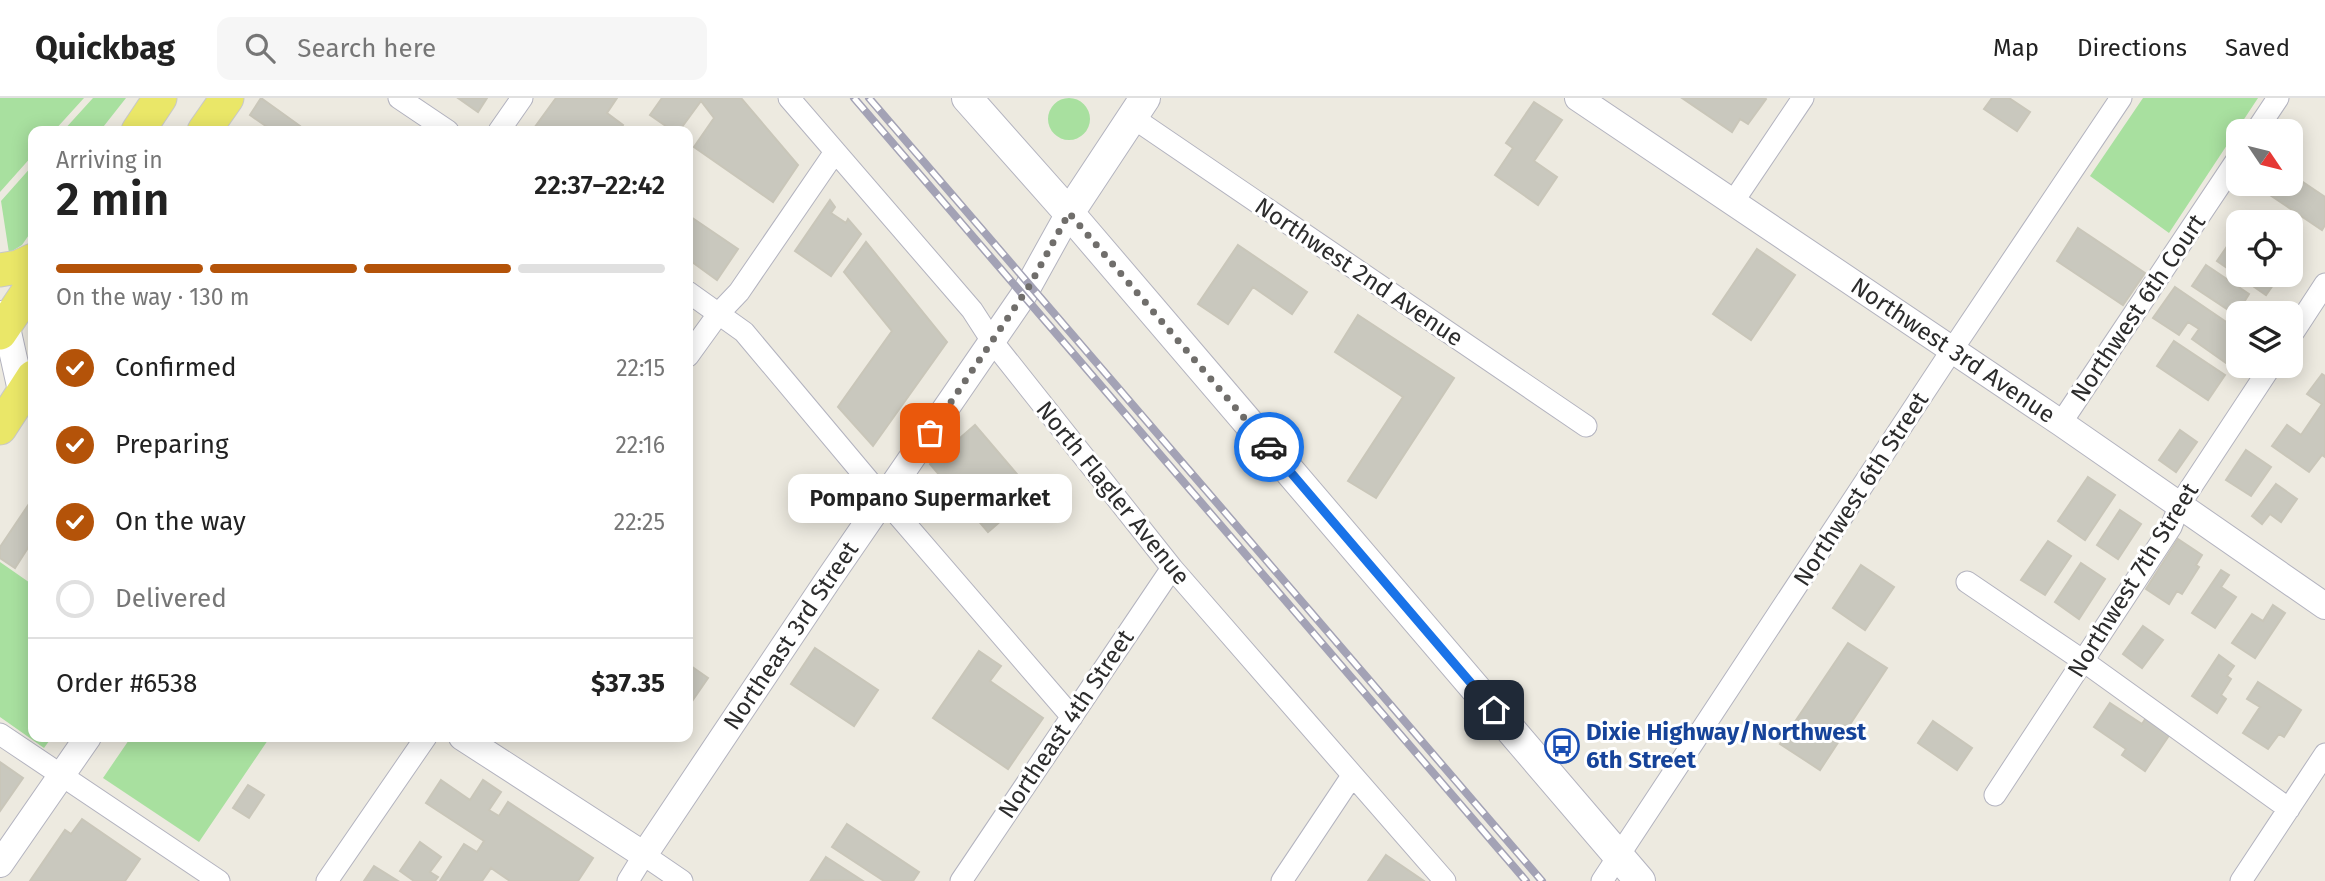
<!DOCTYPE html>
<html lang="en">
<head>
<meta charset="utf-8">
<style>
  :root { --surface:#fff; --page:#f6f6f6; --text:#222; --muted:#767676; --line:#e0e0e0; --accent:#b45309 }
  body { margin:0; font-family:"Fira Sans",sans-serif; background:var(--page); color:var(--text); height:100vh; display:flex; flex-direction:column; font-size:26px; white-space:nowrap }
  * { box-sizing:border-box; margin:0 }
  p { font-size:23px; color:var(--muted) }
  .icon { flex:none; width:38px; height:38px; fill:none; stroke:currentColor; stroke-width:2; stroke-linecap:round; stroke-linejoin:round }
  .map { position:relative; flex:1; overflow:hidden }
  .side { position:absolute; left:28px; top:28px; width:665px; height:616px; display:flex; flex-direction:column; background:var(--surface); border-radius:14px; box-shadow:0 4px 18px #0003 }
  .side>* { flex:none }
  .needle { width:46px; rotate:125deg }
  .buttons { position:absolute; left:2226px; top:21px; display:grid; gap:14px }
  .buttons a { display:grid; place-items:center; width:77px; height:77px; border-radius:14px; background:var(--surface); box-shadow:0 4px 18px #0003; font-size:35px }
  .pin { position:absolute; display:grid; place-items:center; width:60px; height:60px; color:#fff; margin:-30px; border-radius:14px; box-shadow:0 4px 10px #0006 }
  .courier { position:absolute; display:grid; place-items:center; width:70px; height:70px; margin:-35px; border:5px solid #1a73e8; border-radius:50%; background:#fff; color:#222; box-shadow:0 2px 9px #0007 }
  .bubble { position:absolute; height:49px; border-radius:14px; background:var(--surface); box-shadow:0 4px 18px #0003; font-size:23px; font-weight:600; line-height:49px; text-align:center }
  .summary em { font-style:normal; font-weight:600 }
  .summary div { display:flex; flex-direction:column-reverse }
  .summary { display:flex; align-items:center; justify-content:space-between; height:119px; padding:0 28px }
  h1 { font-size:46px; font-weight:600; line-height:52px }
  .bar { display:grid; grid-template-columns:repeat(4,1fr); gap:10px 7px; align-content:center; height:84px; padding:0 28px }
  .bar i { height:9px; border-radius:5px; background:var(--line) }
  .bar .on { background:var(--accent) }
  .bar p { grid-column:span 4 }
  .line { display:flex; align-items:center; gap:18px; padding:0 28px; border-top:2px solid var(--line) }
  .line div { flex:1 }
  ol { padding:0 28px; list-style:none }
  li { display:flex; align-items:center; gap:21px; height:77px }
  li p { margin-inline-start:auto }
  li .icon { padding:7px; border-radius:50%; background:var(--accent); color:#fff; stroke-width:4 }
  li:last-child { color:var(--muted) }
  li i { width:38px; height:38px; border:4px solid var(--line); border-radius:50% }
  header { display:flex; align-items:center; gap:42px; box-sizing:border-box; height:98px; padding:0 35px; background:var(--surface); border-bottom:2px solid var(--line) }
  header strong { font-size:33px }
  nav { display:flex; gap:38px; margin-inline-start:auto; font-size:24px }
  .search { width:490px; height:63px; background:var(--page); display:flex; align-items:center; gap:18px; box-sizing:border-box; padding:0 24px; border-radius:14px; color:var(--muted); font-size:26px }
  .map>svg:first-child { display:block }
  .green { fill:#a8e09f }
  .building { fill:#c9c8be; stroke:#c9c6b9; stroke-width:2 }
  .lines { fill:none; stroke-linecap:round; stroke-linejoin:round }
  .minor-casing { stroke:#b3b3bf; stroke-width:23 }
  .tertiary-casing { stroke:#b3b3bf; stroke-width:28 }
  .secondary-casing { stroke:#b3b3bf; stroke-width:32 }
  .primary-casing { stroke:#c8c8c8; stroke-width:35 }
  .minor { stroke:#fff; stroke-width:21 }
  .tertiary { stroke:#fff; stroke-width:26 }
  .secondary { stroke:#fff; stroke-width:30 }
  .primary { stroke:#eae768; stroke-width:33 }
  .rail-casing { stroke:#a3a2b5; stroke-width:8 }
  .rail { stroke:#fff; stroke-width:5; stroke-dasharray:16; stroke-linecap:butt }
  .done { stroke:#706e6b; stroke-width:7; stroke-dasharray:0 12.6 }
  .route { stroke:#1a73e8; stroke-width:9 }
  .labels { text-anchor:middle; stroke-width:6; stroke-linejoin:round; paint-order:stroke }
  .street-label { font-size:24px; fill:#2c2c2c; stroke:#fff }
  .transit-label { font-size:24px; font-weight:bold; fill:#164399; stroke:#fff; text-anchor:start }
</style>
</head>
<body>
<header>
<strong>Quickbag</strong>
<div class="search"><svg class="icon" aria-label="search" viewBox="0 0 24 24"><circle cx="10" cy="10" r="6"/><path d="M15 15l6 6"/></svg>Search here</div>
<nav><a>Map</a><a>Directions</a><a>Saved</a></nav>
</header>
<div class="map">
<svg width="2325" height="783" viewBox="0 0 2325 783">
  <rect width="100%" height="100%" fill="#edeae0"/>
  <path class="green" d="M0,0H84L54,33H33V57L0,94Z
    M93,0H126L100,33H63Z
    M2143,0H2258L2169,135L2090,78Z
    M1048 21a21 21 0 1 1 42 0a21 21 0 1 1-42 0Z
    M33,67V131L22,147L9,155L1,103Z
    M0,464L33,487V531L31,535L33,537V639H52L44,650L0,619Z
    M131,639H270L199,744L103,680Z"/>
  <path class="building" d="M261,0L300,28L297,33H273L250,17Z
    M458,0H487L478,14Z
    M556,0H617L607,15L623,27L619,33H532Z
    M662,0H741L798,67L773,104L694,49L714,20L701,3L679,33H673L650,17Z
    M1682,0H1765L1766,1L1748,26L1740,21L1732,34Z
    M1992,0H2009L2030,14L2017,33L1984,11Z
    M1534,4L1562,22L1534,63L1557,79L1538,107L1495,77L1513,50L1506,45Z
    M2291,76L2325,99V127L2322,132L2258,89L2260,86H2291Z
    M830,102L835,109L831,115L846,125L848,121L861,136L831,178L795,153Z
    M688,117L738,151L717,182L688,161Z
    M2078,130L2145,175L2123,207L2057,163Z
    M2235,137L2238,139V177H2280L2266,197L2217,163Z
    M866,144L947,244L873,348L838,309L892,233L844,174Z
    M1238,147L1307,194L1292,216L1253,189L1228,226L1198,206Z
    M1757,151L1795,177L1751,242L1713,216Z
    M2206,167L2249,196L2236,217L2192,188Z
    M2175,189L2238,232V253L2229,267L2192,241L2199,231L2188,224L2179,237L2153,220Z
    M1358,217L1454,280L1376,400L1348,383L1403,299L1335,254Z
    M2174,243L2225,277L2208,302L2157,268Z
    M2322,276L2325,278V359L2322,357L2309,374L2272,348L2287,327L2301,337L2322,306L2307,296Z
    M975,327L1033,395L988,434L930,366Z
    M2180,332L2197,344L2176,374L2159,362Z
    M2246,352L2271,369L2251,398L2226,382Z
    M2088,379L2115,397L2085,442L2058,423Z
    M2276,386L2297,401L2281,424L2270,416L2262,426L2252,418Z
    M33,400V442L15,470L0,460V449Z
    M2120,412L2141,426L2118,461L2097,447Z
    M2178,441L2202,457L2196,467L2199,469L2182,496L2177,493L2169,506L2146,491Z
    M2048,443L2071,458L2045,497L2021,482Z
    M2081,465L2105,481L2079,521L2055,504Z
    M1861,467L1894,489L1865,532L1833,510Z
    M2221,472L2229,477L2221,489L2236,499L2215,530L2192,515Z
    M2273,507L2285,515L2255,560L2232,545L2252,516L2263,523Z
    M2143,528L2163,542L2142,570L2123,556Z
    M1848,545L1887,570L1820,672L1780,646Z
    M815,550L878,592L854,628L791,586Z
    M979,553L1001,568L990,583L1043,620L1008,671L933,620Z
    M2219,557L2234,568L2227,578L2231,581L2221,597L2226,601L2217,615L2192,598Z
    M688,566L708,580L688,609Z
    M2258,584L2301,612L2284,639L2279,636L2268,651L2243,635L2260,609L2247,601Z
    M2110,605L2142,626L2146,620L2170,636L2145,673L2122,657L2126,651L2094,629Z
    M1933,623L1972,650L1957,672L1918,645Z
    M0,664L23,680L0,713Z
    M441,682L470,702L483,682L501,694L489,712L499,718L508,704L593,760L578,783H510L491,770L482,783H440L464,746L477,754L484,743L426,705Z
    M248,687L264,697L249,720L233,710Z
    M82,721L140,761L125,783H30L65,732L71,736Z
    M847,726L919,774L913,783H884L832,749Z
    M420,744L441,759L430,774L438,779L435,783H414L400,773Z
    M1386,757L1424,783H1368Z
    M826,759L863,783L811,782Z
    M374,768L398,783H364Z"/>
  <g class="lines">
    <g class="minor-casing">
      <path id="minor" d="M399,0L448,33
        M789,0L972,212L992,243L1172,470L1445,783
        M1132,19L1586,328
        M499,33L522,0
        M2256,33L2278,0
        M1733,104L1803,0
        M688,194L744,234L884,401L1072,619
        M2291,238L2325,186
        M688,258L719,215L739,194L835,54
        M2061,325L2238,60
        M1967,484L2082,562L2289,711
        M0,636L219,783
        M1995,697L2171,429L2180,406L2271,268
        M327,783L426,639
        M628,783L644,757L682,783
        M961,783L1172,470
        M1282,783L1352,678
        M1602,783L1952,252L2121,0
        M2241,783L2325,656"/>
    </g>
    <g class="tertiary-casing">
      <g id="tertiary">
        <path id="s1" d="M1578,0L2061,325L2325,508"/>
        <path d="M0,216L6,225L22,297"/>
        <path id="s2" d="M462,639L644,757L828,482L1023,198L1069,115"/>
        <path d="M0,766L88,639"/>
      </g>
    </g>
    <g class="secondary-casing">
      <path id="secondary" d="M967,0L1069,115L1640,783
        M1069,115L1145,0"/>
    </g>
    <g class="primary-casing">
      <path id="primary" d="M138,33L160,0
        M204,33L227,0
        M0,172L18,169L33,162
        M0,235L33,186
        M0,330L33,279"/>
    </g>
    <use href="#minor" class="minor"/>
    <use href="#tertiary" class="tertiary"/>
    <use href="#secondary" class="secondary"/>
    <use href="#primary" class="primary"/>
    <g class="rail-casing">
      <path id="rail" d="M854,0L1526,783
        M869,0L1542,783"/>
    </g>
    <use href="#rail" class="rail"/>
  </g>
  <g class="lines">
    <path class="done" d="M930,335L1030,187L1069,115L1269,349"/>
    <path class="route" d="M1269,349L1494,612"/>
  </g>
  <defs>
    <g id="bus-ring" transform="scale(1.75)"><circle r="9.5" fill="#fff" stroke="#1a4fb4" stroke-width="1.5"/><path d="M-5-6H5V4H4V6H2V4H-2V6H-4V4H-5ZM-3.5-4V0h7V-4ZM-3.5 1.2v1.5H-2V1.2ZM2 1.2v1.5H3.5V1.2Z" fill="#1a4fb4"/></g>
  </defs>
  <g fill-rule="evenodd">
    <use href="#bus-ring" x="1562" y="648"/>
  </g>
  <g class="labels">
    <g class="street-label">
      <text transform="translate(1359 174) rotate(34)" y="8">Northwest 2nd Avenue</text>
      <text transform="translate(2138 210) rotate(-56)" y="8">Northwest 6th Court</text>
      <text dy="8" stroke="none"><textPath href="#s1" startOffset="452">Northwest 3rd Avenue</textPath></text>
      <text transform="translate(1861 391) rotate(-57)" y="8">Northwest 6th Street</text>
      <text transform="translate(1113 395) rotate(51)" y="8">North Flagler Avenue</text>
      <text transform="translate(2133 482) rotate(-58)" y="8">Northwest 7th Street</text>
      <text dy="8" stroke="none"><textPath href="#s2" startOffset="481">Northeast 3rd Street</textPath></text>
      <text transform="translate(1066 626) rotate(-56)" y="8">Northeast 4th Street</text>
    </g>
    <g class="transit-label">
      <text x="1586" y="642">Dixie Highway/Northwest<tspan x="1586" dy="28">6th Street</tspan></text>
    </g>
  </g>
</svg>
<div class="buttons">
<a><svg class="needle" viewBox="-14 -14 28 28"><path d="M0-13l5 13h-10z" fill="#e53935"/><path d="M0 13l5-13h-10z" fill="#767676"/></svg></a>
<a><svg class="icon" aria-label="locate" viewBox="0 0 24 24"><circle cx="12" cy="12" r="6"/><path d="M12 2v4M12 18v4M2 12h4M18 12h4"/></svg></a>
<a><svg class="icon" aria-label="layers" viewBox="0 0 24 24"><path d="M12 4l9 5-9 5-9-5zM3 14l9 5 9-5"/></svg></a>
</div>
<div class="pin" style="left:930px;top:335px;background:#ea580c"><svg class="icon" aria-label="bag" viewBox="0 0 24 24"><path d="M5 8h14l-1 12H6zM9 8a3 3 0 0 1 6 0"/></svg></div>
<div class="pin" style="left:1494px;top:612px;background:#1f2937"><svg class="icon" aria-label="home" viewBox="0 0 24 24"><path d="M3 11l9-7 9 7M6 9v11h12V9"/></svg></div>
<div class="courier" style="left:1269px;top:349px"><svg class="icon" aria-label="car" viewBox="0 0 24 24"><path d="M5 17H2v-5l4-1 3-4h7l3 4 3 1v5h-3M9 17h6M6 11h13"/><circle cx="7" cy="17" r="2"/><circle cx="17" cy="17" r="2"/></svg></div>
<div class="bubble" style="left:788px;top:376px;width:284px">Pompano Supermarket</div>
<section class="side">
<div class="summary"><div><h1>2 min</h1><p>Arriving in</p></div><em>22:37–22:42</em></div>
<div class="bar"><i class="on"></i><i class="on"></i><i class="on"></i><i></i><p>On the way · 130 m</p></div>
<ol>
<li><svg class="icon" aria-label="check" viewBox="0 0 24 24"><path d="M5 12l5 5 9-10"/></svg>Confirmed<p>22:15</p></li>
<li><svg class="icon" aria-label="check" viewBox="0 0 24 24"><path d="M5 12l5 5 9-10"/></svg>Preparing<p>22:16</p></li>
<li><svg class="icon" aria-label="check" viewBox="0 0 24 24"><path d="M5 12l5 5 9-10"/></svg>On the way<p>22:25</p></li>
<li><i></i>Delivered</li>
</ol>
<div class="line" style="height:91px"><div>Order #6538</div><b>$37.35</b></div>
</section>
</div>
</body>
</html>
